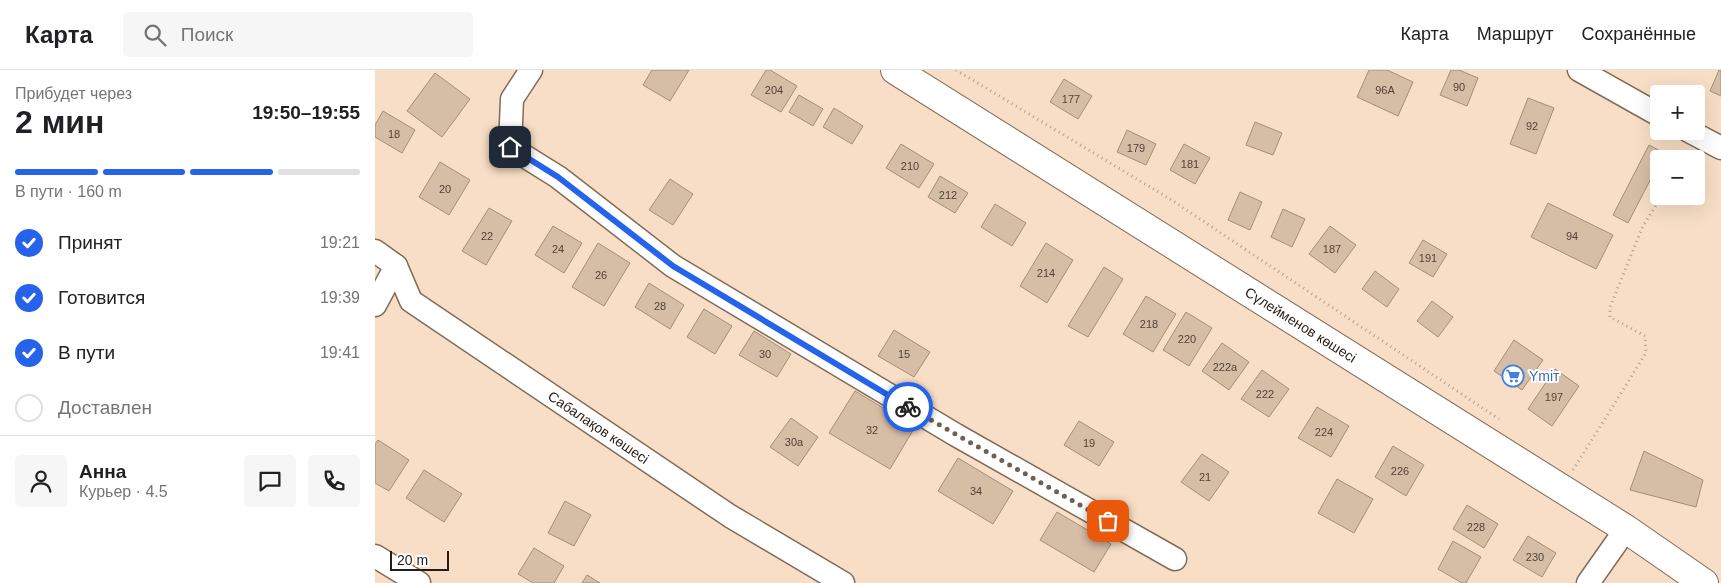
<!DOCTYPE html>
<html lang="ru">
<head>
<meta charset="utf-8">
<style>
  :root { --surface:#fff; --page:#f6f6f6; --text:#202124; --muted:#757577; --line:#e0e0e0; --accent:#2563eb }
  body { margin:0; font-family:Arial,sans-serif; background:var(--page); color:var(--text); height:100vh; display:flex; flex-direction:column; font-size:19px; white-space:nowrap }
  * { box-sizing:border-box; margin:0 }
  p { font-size:16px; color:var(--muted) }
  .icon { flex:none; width:28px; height:28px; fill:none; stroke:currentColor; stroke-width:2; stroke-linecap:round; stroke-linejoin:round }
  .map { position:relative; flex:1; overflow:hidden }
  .panel { display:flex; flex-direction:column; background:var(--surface); width:375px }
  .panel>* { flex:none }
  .tools { position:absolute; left:1275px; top:15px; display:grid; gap:10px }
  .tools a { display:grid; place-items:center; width:55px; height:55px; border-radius:5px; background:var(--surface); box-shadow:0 5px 20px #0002; font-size:25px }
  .scale { position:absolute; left:15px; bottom:12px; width:59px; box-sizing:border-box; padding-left:5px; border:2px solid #261c13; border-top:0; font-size:14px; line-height:18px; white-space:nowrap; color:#261c13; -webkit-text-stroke:4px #fff; paint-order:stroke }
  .pin { position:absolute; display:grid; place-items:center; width:42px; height:42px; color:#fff; margin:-21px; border-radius:10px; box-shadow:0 2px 8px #0006 }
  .courier { position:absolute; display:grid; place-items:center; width:50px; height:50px; margin:-25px; border:4px solid #2563eb; border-radius:50%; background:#fff; color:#222; box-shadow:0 1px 6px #0007 }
  .headline em { font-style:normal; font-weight:800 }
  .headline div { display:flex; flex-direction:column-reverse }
  .headline { display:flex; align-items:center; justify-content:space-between; height:85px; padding:0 15px }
  h1 { font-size:32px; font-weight:800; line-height:38px }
  .bar { display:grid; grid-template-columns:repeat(4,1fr); gap:8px 5px; align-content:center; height:60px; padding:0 15px }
  .bar i { height:6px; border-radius:4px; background:var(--line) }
  .bar .on { background:var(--accent) }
  .bar p { grid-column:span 4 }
  .line { display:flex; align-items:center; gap:12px; padding:0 15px; border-top:1px solid var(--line) }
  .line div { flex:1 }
  .round { display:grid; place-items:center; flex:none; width:52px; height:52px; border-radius:5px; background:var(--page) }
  ol { padding:0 15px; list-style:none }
  li { display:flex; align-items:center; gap:15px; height:55px }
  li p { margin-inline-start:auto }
  li .icon { padding:5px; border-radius:50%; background:var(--accent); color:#fff; stroke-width:4 }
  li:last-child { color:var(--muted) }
  li i { width:28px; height:28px; border:2px solid var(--line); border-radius:50% }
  header { display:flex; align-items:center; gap:30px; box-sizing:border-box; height:70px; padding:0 25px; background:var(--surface); border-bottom:1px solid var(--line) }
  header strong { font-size:24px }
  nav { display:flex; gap:28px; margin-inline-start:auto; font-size:18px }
  .search { width:350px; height:45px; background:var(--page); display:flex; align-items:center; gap:12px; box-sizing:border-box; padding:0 18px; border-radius:5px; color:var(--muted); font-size:19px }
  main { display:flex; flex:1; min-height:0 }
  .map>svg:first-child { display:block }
  .building { fill:#d6bda6; stroke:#a58e77 }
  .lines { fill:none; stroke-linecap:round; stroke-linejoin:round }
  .minor-casing { stroke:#836c57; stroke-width:25 }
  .major-casing { stroke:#836c57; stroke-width:30 }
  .path { stroke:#b49f8c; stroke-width:3; stroke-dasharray:1 4; stroke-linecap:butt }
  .minor { stroke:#fff; stroke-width:22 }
  .major { stroke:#fff; stroke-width:28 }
  .done { stroke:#706052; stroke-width:5; stroke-dasharray:0 9 }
  .route { stroke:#2563eb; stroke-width:6 }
  .labels { text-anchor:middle; stroke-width:4; stroke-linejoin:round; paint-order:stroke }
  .number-label { font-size:11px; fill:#524438 }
  .street-label { font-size:14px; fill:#261c13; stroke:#fff }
  .shop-label { font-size:14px; fill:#366cbe; stroke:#fff; text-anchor:start }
</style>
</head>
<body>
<header>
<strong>Карта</strong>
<div class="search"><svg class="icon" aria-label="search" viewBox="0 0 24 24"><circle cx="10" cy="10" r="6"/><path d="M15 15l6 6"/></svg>Поиск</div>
<nav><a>Карта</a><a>Маршрут</a><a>Сохранённые</a></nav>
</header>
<main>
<section class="panel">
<div class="headline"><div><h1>2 мин</h1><p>Прибудет через</p></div><em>19:50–19:55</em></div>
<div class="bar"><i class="on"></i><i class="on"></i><i class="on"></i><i></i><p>В пути · 160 m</p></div>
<ol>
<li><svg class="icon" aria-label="check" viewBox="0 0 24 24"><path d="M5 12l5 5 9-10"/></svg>Принят<p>19:21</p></li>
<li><svg class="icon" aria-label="check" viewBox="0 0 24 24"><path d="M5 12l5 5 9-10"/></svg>Готовится<p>19:39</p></li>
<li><svg class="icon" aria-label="check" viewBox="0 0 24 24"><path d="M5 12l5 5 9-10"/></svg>В пути<p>19:41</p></li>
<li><i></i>Доставлен</li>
</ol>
<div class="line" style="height:90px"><a class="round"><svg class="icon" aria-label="person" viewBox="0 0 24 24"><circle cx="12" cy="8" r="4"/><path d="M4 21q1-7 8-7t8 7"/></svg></a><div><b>Анна</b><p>Курьер · 4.5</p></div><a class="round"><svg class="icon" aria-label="chat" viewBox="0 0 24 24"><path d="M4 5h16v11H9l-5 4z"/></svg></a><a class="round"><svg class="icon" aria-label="phone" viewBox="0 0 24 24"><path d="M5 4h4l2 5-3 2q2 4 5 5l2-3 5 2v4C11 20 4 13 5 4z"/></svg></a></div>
</section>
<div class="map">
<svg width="1346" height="513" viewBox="0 0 1346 513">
  <rect width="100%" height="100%" fill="#f8dec6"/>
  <path class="building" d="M277,0H314L295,31L268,15Z
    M391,0H395L422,16L406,42L376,25Z
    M994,0H1012L1038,12L1023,46L982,27Z
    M1076,0H1084L1103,8L1092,36L1065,25Z
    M1344,0L1346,1V26L1335,21Z
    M60,3L95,29L67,67L32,41Z
    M689,9L717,26L703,49L675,32Z
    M424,25L448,39L438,56L414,42Z
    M1153,28L1179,38L1161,84L1135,74Z
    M459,38L488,56L477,74L448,57Z
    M8,41L40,60L27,83L0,67V55Z
    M880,52L907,63L898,85L871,75Z
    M752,60L781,74L771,95L742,82Z
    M526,74L559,94L544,118L511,98Z
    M809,74L835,88L820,114L795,100Z
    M1274,75L1289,83L1286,89H1284V93L1253,153L1238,145Z
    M65,92L95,110L74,145L44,127Z
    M565,106L593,123L580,143L553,127Z
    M295,109L318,124L298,155L274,140Z
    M865,122L887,132L875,160L853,150Z
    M1173,133L1238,165L1221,199L1156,167Z
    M620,134L651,153L637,176L606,157Z
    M114,138L137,151L111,195L87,181Z
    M908,139L930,149L917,177L896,167Z
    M178,156L207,173L189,203L160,185Z
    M955,156L981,175L960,203L934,184Z
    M1048,170L1072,184L1058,207L1034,193Z
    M223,173L255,193L229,236L197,217Z
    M671,173L698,190L672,233L645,216Z
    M729,197L748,209L713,267L693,256Z
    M1000,201L1024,219L1012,237L987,219Z
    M274,213L309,235L295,259L260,237Z
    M771,226L801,244L778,282L748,264Z
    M1057,231L1078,247L1063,267L1042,251Z
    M329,239L357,256L340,284L312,267Z
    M811,242L837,258L814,296L788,280Z
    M519,260L555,282L539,307L503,286Z
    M379,261L416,284L402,307L364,285Z
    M1139,270L1168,290L1147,320L1119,301Z
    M847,273L874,292L854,320L827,301Z
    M1180,299L1204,316L1177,356L1153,339Z
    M887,300L914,319L894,347L866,329Z
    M480,321L540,357L515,399L454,363Z
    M942,337L974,356L956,387L923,368Z
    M416,348L443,367L423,396L395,377Z
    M704,351L739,372L724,396L689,375Z
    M3,370L34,390L14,421L0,413V374Z
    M1018,376L1049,395L1031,426L1000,407Z
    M1269,381L1328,410L1321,437L1255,420Z
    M827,384L854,402L834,431L806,412Z
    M583,388L638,421L618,454L563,421Z
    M49,400L87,424L69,452L31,428Z
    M962,409L998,429L979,463L943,443Z
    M190,431L216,445L199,476L173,463Z
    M1092,435L1123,454L1109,478L1078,459Z
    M682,442L736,474L719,502L665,470Z
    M1153,466L1181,483L1167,507L1138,490Z
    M1078,471L1106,487L1091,513H1087L1063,499Z
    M159,478L189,496L179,513H158L143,504Z
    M212,505L225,513H207Z"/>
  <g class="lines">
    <g class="minor-casing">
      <g id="minor">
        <path d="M156,0L137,29L135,77L183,107L298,196L581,365L800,489"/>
        <path d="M1204,0L1284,45"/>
        <path d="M1314,61L1346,78"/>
        <path id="s1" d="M0,181L21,196L36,231L355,446L468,513"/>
        <path d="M0,235L21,196"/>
        <path d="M0,486L44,513"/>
        <path d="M1213,513L1251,459"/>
      </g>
    </g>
    <g class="major-casing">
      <g id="major">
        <path id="s2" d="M520,0L1251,459L1329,513"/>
      </g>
    </g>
    <path class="path" d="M581,0L795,129L1124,349
      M1198,400L1271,283L1270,266L1235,247V237L1268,156L1287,126"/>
    <use href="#minor" class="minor"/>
    <use href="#major" class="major"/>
  </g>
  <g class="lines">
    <path class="done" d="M533,337L733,451"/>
    <path class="route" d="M135,77L183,107L298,196L533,337"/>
  </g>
  <defs>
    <g id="supermarket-ring" transform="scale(1.125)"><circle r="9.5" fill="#fff" stroke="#3f7fe0" stroke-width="1.5"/><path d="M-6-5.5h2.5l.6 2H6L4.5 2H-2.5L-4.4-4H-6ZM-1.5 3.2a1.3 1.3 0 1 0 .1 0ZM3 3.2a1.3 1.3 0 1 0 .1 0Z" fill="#3f7fe0"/></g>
  </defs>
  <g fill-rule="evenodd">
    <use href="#supermarket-ring" x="1138" y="306"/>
  </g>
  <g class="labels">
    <g class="number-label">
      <text x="1084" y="21">90</text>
      <text x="399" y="24">204</text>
      <text x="1010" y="24">96А</text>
      <text x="696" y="33">177</text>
      <text x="1157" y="60">92</text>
      <text x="19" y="68">18</text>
      <text x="761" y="82">179</text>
      <text x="815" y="98">181</text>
      <text x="535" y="100">210</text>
      <text x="70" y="123">20</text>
      <text x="573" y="129">212</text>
      <text x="112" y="170">22</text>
      <text x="1197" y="170">94</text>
      <text x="183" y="183">24</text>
      <text x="957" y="183">187</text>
      <text x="1053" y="192">191</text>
      <text x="671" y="207">214</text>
      <text x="226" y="209">26</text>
      <text x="285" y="240">28</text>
      <text x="774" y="258">218</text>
      <text x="812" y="273">220</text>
      <text x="390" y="288">30</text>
      <text x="529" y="288">15</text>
      <text x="850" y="301">222а</text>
      <text x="890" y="328">222</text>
      <text x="1179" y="331">197</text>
      <text x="497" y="364">32</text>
      <text x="949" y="366">224</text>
      <text x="419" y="376">30а</text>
      <text x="714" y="377">19</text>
      <text x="1025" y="405">226</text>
      <text x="830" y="411">21</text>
      <text x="601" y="425">34</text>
      <text x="1101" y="461">228</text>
      <text x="1160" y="491">230</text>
    </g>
    <g class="street-label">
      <text dy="5" stroke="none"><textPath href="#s2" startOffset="479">Сүлейменов көшесі</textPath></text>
      <text dy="5" stroke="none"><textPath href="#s1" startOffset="290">Сабалақов көшесі</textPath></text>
    </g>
    <g class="shop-label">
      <text x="1154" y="311">Ymiт</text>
    </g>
  </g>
</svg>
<div class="tools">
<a>+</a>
<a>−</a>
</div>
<div class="scale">20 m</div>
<div class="pin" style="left:733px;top:451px;background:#ea580c"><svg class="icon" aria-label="bag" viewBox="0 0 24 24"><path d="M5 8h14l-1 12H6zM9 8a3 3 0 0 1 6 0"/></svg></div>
<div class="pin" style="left:135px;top:77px;background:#1f2937"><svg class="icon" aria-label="home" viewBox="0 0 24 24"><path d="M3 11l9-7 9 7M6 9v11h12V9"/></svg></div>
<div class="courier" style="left:533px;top:337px"><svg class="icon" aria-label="bike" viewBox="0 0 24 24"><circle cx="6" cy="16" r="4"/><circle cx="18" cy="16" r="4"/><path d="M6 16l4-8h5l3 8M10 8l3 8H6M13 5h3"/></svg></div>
</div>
</main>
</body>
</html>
